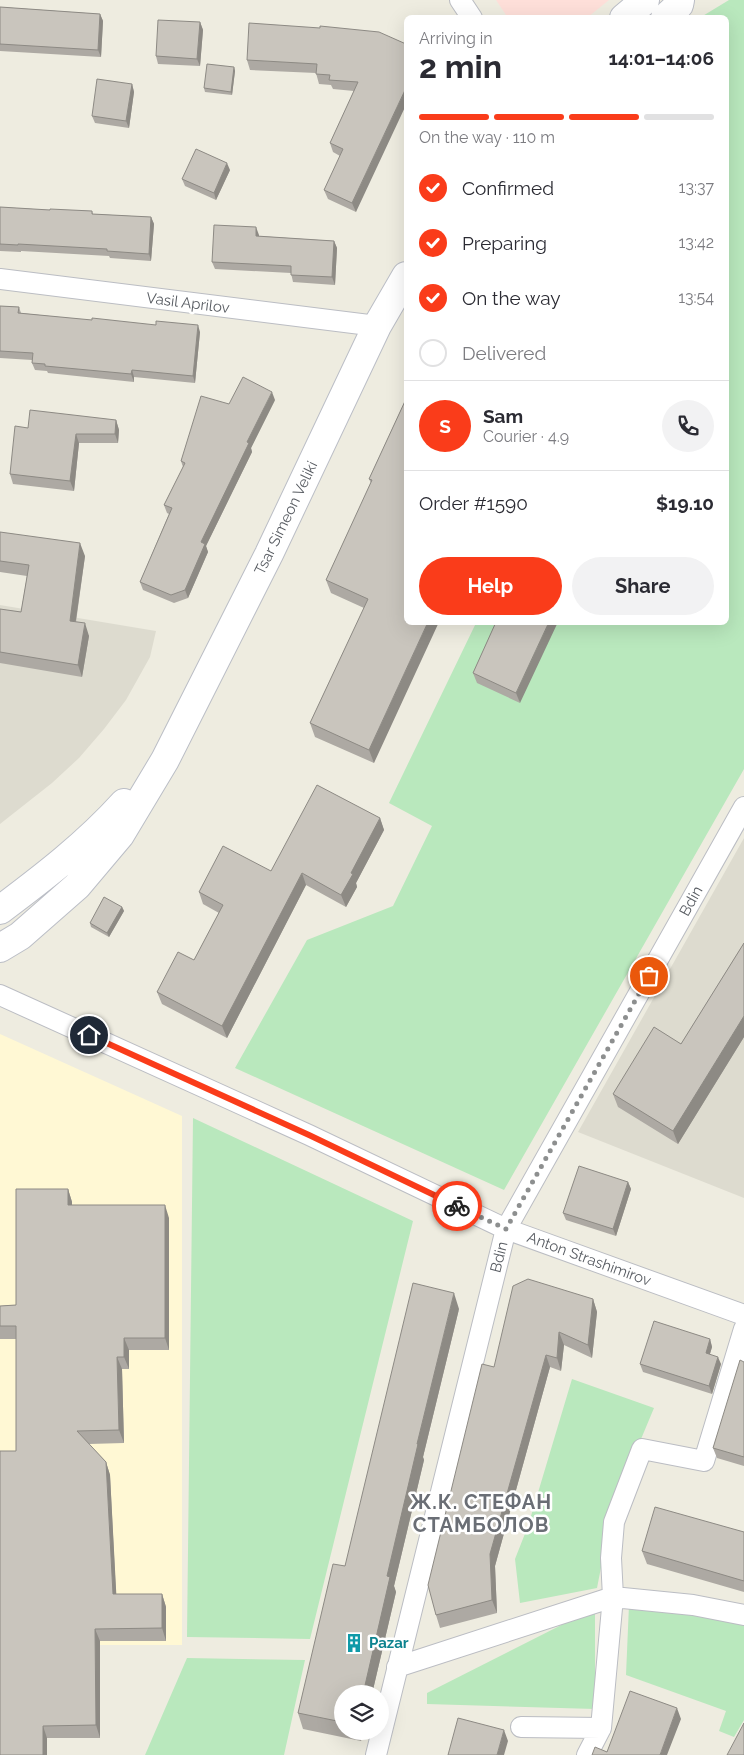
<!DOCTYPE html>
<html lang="en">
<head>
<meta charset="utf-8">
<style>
  :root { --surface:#fff; --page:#f2f2f3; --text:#2b2b33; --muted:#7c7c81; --line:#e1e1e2; --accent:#fa3c1a }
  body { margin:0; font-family:Raleway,sans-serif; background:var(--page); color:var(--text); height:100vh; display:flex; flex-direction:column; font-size:19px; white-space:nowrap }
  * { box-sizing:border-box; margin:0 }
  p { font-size:16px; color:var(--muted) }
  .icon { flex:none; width:28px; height:28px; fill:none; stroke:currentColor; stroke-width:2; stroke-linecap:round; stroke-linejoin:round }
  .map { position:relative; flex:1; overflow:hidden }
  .sheet { position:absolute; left:404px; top:15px; width:325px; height:610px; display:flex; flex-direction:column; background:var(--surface); border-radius:8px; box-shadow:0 5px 20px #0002 }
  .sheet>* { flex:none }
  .tools { position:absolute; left:334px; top:1685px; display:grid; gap:10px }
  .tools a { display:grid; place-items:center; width:55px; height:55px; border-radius:50%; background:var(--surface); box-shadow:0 5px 20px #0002; font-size:25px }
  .pin { position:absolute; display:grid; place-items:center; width:42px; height:42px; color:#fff; margin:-21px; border:2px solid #fff; border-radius:50%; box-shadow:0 1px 5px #0007 }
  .courier { position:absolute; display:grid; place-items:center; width:50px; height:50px; margin:-25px; border:4px solid #fa3c1a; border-radius:50%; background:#fff; color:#222; box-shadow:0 1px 6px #0007 }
  .summary em { font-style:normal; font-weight:700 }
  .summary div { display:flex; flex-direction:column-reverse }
  .summary { display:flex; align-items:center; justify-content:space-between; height:85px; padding:0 15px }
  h1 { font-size:32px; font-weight:700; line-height:38px }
  .bar { display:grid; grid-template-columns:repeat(4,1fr); gap:8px 5px; align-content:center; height:60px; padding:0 15px }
  .bar i { height:6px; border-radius:4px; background:var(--line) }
  .bar .on { background:var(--accent) }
  .bar p { grid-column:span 4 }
  .line { display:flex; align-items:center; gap:12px; padding:0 15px; border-top:1px solid var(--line) }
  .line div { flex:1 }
  .round { display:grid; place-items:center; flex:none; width:52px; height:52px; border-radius:26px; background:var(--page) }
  ol { padding:0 15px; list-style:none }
  li { display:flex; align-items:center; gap:15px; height:55px }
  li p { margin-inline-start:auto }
  li .icon { padding:5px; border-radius:50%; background:var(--accent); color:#fff; stroke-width:4 }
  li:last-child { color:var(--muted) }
  li i { width:28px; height:28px; border:2px solid var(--line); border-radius:50% }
  .button { display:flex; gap:10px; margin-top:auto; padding:10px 15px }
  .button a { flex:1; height:58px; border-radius:30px; background:var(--accent); color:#fff; font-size:20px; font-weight:700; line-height:58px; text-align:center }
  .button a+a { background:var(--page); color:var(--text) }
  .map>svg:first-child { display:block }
  .commercial { fill:#fff8d4 }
  .education { fill:#dddbcf }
  .medical { fill:#fedfd9 }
  .green { fill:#b9e8bd }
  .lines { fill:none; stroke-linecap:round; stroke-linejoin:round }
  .street-casing { stroke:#bbbdc3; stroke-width:22 }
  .secondary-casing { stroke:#bbbec6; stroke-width:30 }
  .street { stroke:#fff; stroke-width:20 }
  .secondary { stroke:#fff; stroke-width:28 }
  .wall { fill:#ada9a3 }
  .shaded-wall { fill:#8d8a84 }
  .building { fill:#c9c5bd; stroke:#8d8a84 }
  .done { stroke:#8d8f8f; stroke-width:5; stroke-dasharray:0 9 }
  .route { stroke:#fa3c1a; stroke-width:6 }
  .labels { text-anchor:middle; stroke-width:5; stroke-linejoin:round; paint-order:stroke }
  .street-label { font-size:15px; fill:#595d63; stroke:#fff }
  .culture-label { font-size:15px; font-weight:bold; fill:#0d838f; stroke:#fff; text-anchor:start }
  .district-label { font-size:20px; font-weight:bold; letter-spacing:1px; fill:#6a6e75; stroke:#fff }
</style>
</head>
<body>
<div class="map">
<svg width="744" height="1755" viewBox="0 0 744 1755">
  <rect width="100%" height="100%" fill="#eeece0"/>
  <path class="commercial" d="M0,1034L182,1116V1645H0Z"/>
  <path class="education" d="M0,605L156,631L150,657L126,700L104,729L79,758L52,783L0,824Z
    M744,838V1198L578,1132Z"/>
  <path class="medical" d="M496,0H609L588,17L508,18Z"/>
  <path class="green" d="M729,0H744V769L504,1190L235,1068L307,940L393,906L432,826L389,803L476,623L726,622V18L701,17Z
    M193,1118L413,1221L310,1639L187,1637Z
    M572,1379L654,1408L613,1506L597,1588L520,1603L515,1559L528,1526Z
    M629,1605L744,1622V1720L734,1737L719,1731L726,1711L626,1675Z
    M595,1608V1709L427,1704V1693Z
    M187,1658L305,1660L284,1755H145Z"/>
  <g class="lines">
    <g class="street-casing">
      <path id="street" d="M460,0L472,18
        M0,279L377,326
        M0,995L309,1135L506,1229L744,1315
        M397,1667L613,1597L693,1605L744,1615
        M521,1727L601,1728L613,1597L611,1558L614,1522L642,1449L704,1461L744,1329
        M376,1755L506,1229L744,807
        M587,1755L601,1728"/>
    </g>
    <g class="secondary-casing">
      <path id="secondary" d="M624,18L645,0
        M665,18L679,5L680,0
        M0,910C44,877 87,844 124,803
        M0,948L20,936L77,886L120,835L165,760L269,554L377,326L406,276"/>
    </g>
    <use href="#street" class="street"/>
    <use href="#secondary" class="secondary"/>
  </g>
  <path class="wall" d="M0,7L100,14L103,21L101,57L0,51Z
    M200,22L203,30L200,66L158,64L156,56Z
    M379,32L356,212L328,199L324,190L340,156L333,152L330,143L354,91L333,89L331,85L319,84L316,73L250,70L247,60Z
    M234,67L235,71L232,95L205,92L204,88Z
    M132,84L134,92L129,128L95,123L92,116Z
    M230,170L216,200L185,186L182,179Z
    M0,207L50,210L92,211L93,214L151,217L154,224L151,261L110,258L109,256L21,251V252L0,251Z
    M259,235V236L334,241L337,248L335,285L293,282L291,273L215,269L212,262Z
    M0,306L19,307L21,313L200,332L195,383L134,377V382L48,373L47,371L35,370L32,363V360L0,358Z
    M406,399L374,763L315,737L310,723L364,608L331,593L326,580L371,483L369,479Z
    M275,400L251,448L252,452L206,546L208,552L188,598L174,603L143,590L140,582L169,514L167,513L164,505L183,467L181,461Z
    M116,420L119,430L118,443H79L74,491L13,484L10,474L28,428Z
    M0,532L85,556L76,622L89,636L82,677L0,663V609L21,612L27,576L0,572Z
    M496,622L520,703L477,683L473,673Z
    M380,818L384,830L356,883L357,887L346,907L306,885L227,1038L162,1004L157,992L194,960L219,913L203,904L199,892L271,871Z
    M122,907L124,911L109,937L91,927L90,923Z
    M744,943V1037L678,1144L618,1107L613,1094L681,1044Z
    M628,1182L631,1189L616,1236L566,1220L563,1213Z
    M68,1189L72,1202V1205L169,1218V1350H129V1369H122L124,1443L89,1444L106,1462L110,1475L116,1594H162L166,1607V1641H100V1738H47V1755H0L16,1451V1339H0V1306L16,1305Z
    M593,1299L597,1312L592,1358L564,1345L561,1371L550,1367L495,1566L497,1613L440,1628L436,1615L494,1367Z
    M459,1309L423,1457L424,1460L394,1586L396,1592L372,1694H342V1731H363L361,1741L303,1729L298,1713L345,1566Z
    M710,1339L712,1347L710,1354L721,1364L712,1394L643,1372L640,1364Z
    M744,1362V1466L717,1458L713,1448Z
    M744,1532V1592L647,1564L642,1551Z"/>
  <path class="shaded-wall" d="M100,14L103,21L101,57L98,50Z
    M200,22L203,30L200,66L197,59Z
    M234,67L235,71L232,95L231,92Z
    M132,84L134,92L129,128L126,121Z
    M406,88V105L356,212L352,203Z
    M227,163L230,170L216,200L214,193Z
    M151,217L154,224L151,261L149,254Z
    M256,227L259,235L258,243L256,236Z
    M334,241L337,248L335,285L332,277Z
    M198,325L200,332L195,383L193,376Z
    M132,370L134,377V382L131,374Z
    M272,392L275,400L251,448L252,452L206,546L208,552L188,598L185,590L201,542L247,442Z
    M116,420L119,430L118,443L115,434Z
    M76,434L79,443L74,491L70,481Z
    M80,543L85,556L74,633L70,621Z
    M428,622H439L374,763L369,750Z
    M549,622H558L520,703L516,693Z
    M85,623L89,636L82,677L78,665Z
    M380,818L384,830L356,883L357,887L346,907L341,895L351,873Z
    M302,873L306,885L227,1038L222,1026Z
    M122,907L124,911L109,937L107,933Z
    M744,1016V1037L678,1144L673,1131Z
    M628,1182L631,1189L616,1236L613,1229Z
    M68,1189L72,1202V1218L68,1205Z
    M165,1205L169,1218V1350L165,1338Z
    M454,1293L459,1309L423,1457L424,1460L394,1586L396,1592L372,1694H363L387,1576L417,1444Z
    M593,1299L597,1312L592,1358L588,1345Z
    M559,1332L564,1345L561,1371L557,1358Z
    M124,1338L129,1350V1369L124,1357Z
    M710,1339L712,1347L708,1360L706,1353Z
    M546,1355L550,1367L495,1566L497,1613L492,1600L490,1554Z
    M117,1357L122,1369L124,1443L119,1430Z
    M718,1357L721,1364L712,1394L709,1386Z
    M106,1462L110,1475L117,1607L113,1594Z
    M162,1594L166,1607V1641L162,1628Z
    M95,1629L100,1641V1738L96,1725Z
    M677,1708L681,1719L667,1755H660Z
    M43,1726L47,1738V1755H43Z
    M504,1730L508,1741L504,1755H497Z
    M358,1731H363L361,1741Z"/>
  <path class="building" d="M0,7L100,14L98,50L0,44Z
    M158,20L200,22L197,59L156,56Z
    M249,23L320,28V26L379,32L406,44V88L352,203L324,190L343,149L330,143L358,82L329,80L330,75L316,74L317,64L247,60Z
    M207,64L234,67L231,92L204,88Z
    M97,79L132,84L126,121L92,116Z
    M196,149L227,163L214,193L182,179Z
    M0,207L50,210V209L92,211V214L151,217L149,254L107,251V249L18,244V245L0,244Z
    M214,225L256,227V236L334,241L332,277L291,275V266L212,262Z
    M0,306L19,307L18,313L92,320V318L156,325V321L198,325L193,376L132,370L131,374L45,366V364L32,363L33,353L0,351Z
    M243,377L272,392L247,442L249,443L201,542L205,544L185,590L171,595L140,582L172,508L164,505L185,463L181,461L201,396L229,404Z
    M406,399V622H428L369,750L310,723L368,599L326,580L372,480L369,479Z
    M30,410L116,420L115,434H76L70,481L10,474L15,426L28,428Z
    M0,532L80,543L70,621L85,623L78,665L0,652V609L21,612L29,565L0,561Z
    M496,622H549L516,693L473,673Z
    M317,785L380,818L351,873L353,874L341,895L302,873L222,1026L157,992L178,952L194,960L223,905L199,892L223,846L271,871Z
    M104,897L122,907L107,933L90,923Z
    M744,943V1016L673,1131L613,1094L654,1027L681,1044Z
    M579,1166L628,1182L613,1229L563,1213Z
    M16,1189H68V1205H165V1338H124V1357H117L119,1430L77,1431L106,1462L113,1594H162V1628L95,1629L96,1725L43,1726V1755H0V1451H16V1326H0V1306L16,1305Z
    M528,1279L593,1299L588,1345L559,1332L557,1358L546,1355L490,1554L492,1600L436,1615L428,1585L482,1364L494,1367L513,1286Z
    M413,1283L454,1293L417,1444H418L387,1576L390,1577L363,1694H342V1722L298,1713L333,1564L345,1566Z
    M654,1321L710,1339L706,1353L718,1357L709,1386L640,1364Z
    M740,1360L744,1362V1457L713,1448Z
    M655,1507L744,1532V1581L642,1551Z
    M630,1691L677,1708L660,1755H592L595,1747L607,1752Z
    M458,1718L504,1730L497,1755H448Z
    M744,1723V1755H727Z"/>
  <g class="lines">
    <path class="done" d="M457,1206L506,1229L649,976"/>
    <path class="route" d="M89,1035L309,1135L457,1206"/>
  </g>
  <defs>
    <g id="building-bare" transform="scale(1.5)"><path d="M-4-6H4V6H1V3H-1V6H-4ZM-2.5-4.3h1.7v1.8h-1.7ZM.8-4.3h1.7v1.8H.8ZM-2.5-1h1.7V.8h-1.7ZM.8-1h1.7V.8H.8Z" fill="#0f9aa8" stroke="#fff" stroke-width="2.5" paint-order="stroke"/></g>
  </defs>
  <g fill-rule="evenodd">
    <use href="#building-bare" x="354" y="1643"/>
  </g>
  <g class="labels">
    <g class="street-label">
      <text transform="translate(188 303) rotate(7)" y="5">Vasil Aprilov</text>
      <text transform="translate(286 518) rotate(-64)" y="5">Tsar Simeon Veliki</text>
      <text transform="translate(691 901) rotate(-61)" y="5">Bdin</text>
      <text transform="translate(499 1257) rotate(-76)" y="5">Bdin</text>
      <text transform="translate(589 1259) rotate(20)" y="5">Anton Strashimirov</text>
    </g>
    <g class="culture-label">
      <text x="369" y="1648">Pazar</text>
    </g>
    <g class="district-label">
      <text x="481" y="1509">Ж.К. СТЕФАН<tspan x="481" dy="23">СТАМБОЛОВ</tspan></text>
    </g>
  </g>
</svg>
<div class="tools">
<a><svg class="icon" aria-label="layers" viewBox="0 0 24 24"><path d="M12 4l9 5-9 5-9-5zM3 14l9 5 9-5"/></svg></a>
</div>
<div class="pin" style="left:649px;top:976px;background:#ea580c"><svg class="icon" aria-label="bag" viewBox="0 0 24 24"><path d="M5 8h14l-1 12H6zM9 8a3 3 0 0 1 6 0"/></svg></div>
<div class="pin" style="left:89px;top:1035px;background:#1f2937"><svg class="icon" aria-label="home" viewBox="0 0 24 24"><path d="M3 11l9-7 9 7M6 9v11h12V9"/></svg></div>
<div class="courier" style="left:457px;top:1206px"><svg class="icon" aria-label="bike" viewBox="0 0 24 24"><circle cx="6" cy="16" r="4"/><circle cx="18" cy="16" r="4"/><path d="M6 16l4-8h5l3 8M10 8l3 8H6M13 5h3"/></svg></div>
<section class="sheet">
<div class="summary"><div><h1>2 min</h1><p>Arriving in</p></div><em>14:01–14:06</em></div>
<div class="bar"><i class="on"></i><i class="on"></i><i class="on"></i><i></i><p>On the way · 110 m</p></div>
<ol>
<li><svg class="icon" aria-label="check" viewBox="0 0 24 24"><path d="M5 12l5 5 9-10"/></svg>Confirmed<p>13:37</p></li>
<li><svg class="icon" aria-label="check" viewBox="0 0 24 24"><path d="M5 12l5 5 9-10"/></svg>Preparing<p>13:42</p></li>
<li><svg class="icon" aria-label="check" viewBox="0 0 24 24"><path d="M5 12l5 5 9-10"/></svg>On the way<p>13:54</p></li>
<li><i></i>Delivered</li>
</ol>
<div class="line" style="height:90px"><b class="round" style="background:var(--accent);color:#fff">S</b><div><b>Sam</b><p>Courier · 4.9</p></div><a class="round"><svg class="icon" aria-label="phone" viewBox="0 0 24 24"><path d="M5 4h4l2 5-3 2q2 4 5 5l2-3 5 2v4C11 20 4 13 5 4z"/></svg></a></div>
<div class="line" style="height:65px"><div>Order #1590</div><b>$19.10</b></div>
<div class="button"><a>Help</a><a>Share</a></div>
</section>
</div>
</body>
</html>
